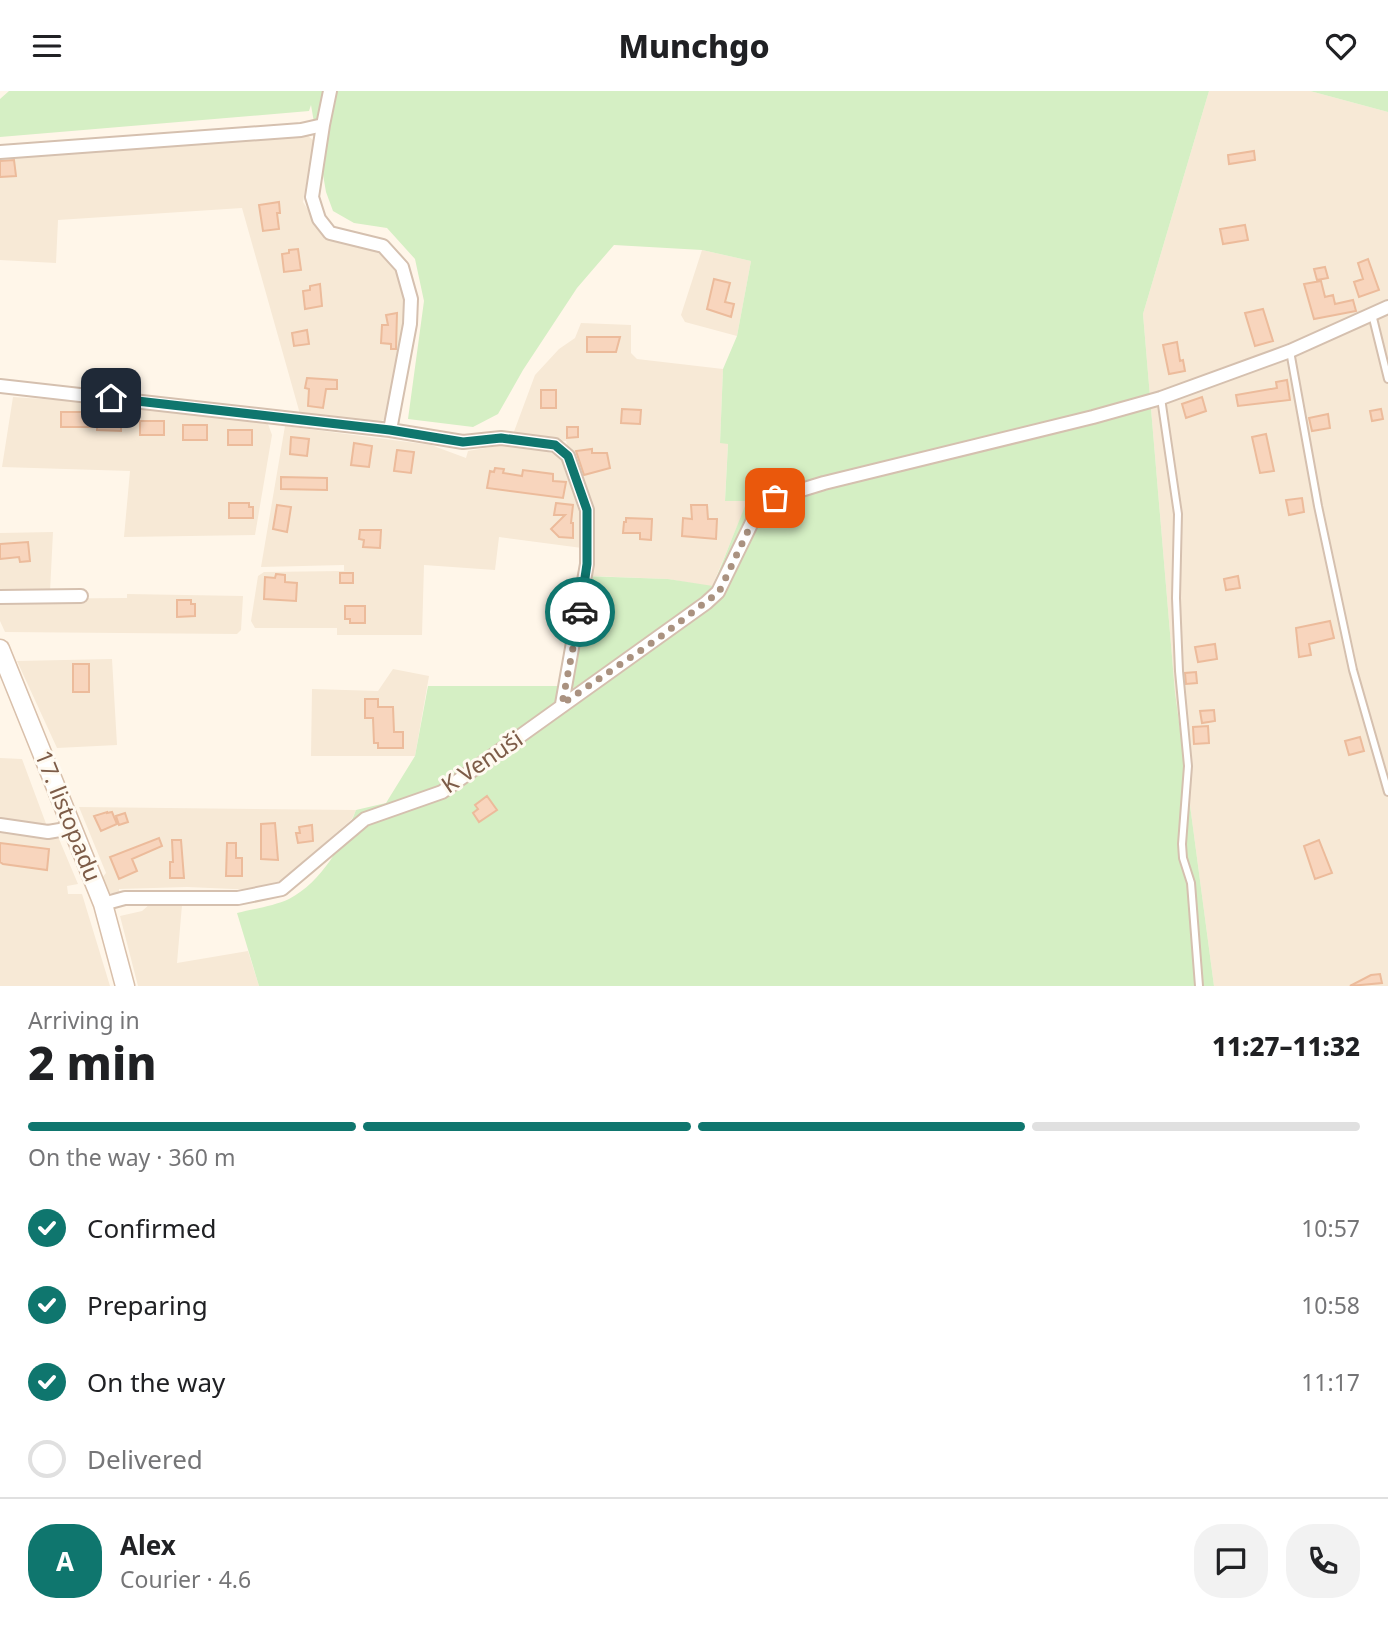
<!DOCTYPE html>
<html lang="en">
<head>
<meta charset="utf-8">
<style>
  :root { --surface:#fff; --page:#f2f2f2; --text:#202124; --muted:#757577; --line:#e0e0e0; --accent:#0f766e }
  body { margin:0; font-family:"Noto Sans",sans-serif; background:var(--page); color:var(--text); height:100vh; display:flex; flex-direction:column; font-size:26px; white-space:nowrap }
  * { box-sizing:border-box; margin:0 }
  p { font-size:23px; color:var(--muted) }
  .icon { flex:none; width:38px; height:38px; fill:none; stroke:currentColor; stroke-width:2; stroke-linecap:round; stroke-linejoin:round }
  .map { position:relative; height:895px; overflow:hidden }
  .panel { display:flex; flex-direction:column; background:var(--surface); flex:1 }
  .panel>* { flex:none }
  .pin { position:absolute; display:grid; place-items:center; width:60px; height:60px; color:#fff; margin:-30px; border-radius:14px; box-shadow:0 4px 10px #0006 }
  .courier { position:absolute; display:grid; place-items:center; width:70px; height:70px; margin:-35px; border:5px solid #0f766e; border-radius:50%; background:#fff; color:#222; box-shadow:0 2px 9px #0007 }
  .overview em { font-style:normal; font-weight:800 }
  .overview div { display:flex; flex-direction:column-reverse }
  .overview { display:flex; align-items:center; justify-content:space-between; height:119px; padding:0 28px }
  h1 { font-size:46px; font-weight:800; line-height:52px }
  .bar { display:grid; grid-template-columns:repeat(4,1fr); gap:10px 7px; align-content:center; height:84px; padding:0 28px }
  .bar i { height:9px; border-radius:5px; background:var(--line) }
  .bar .selected { background:var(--accent) }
  .bar p { grid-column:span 4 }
  .line { display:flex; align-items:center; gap:18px; padding:0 28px; border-top:2px solid var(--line) }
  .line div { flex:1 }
  .round { display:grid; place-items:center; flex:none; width:74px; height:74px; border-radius:28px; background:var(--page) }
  ol { padding:0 28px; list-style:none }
  li { display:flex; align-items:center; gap:21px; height:77px }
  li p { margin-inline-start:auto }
  li .icon { padding:7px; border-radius:50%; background:var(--accent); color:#fff; stroke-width:4 }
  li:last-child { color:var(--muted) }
  li i { width:38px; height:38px; border:4px solid var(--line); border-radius:50% }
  header { display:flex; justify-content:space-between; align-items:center; height:91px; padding:0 28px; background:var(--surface); font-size:32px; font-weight:800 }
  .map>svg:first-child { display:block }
  .residential { fill:#f7e9d6 }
  .green { fill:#d5efc4 }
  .building { fill:#f8d5bd; stroke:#ecbb9b; stroke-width:2 }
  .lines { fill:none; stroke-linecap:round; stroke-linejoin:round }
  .lane-casing { stroke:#d5c0af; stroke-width:10 }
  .street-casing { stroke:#d5c0af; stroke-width:16 }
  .secondary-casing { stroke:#d9c0ab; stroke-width:21 }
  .lane { stroke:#fff; stroke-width:6 }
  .street { stroke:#fff; stroke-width:12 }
  .secondary { stroke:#fff; stroke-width:18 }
  .done { stroke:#aa9280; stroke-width:7; stroke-dasharray:0 12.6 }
  .route { stroke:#0f766e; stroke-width:9 }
  .labels { text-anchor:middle; stroke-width:6; stroke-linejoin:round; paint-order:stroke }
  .street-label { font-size:23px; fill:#7d5c48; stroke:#fffaf1 }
</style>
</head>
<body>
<header><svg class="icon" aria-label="menu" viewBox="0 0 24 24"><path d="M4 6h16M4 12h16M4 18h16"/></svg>Munchgo<svg class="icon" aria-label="heart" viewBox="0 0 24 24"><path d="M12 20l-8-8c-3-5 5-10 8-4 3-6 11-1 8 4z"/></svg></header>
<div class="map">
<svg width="1388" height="895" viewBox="0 0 1388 895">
  <rect width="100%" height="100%" fill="#fff6e9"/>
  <path class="residential" d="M1209,0H1310L1388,21V895H1214L1175,601L1143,223Z
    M307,44L314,50L303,111L324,144V148L334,147L374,158L394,170L408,218L388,323L385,328L378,332L300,323L242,117L58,129L56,172L0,169V68Z
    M702,159L751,170L737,245L685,231L681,224Z
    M581,232L631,234V262L637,268L723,278L720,352H728L725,409H748L712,496L668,488L591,485L595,438L589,410L582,401L566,350L544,351L512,346L535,284L559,258L575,247Z
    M13,306L89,311L268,333L272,344L255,444L124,446L130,380L2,376Z
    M285,335L431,354L466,367L468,360L503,354L534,357L559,364L570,384L582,426V457L499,446L495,479L424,474L422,544H337V537H255L251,530L258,485L264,481L344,480V474L261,476Z
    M53,441L50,501H0V442Z
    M127,503L243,505L241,539L237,543L5,541L0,530V508L127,507Z
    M112,568L117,654L57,657L17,570Z
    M393,578L429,585L415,665H311L312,598L378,600Z
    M0,667L22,668L48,738L0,731Z
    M79,716L356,719L352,728L289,783L278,791L258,799L187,796L119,798V802H109L102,787L106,782Z
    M0,740L59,748L78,793L67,795L68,803H82L110,895H0Z
    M150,813L182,814L177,872L248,860L259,895H138L120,825L142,820Z"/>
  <path class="green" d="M9,0H1209L1143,223L1175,601L1214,895H259L237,822C253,818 274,815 289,808C322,791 344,751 356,719L386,712L415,665L428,595H562L584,485L668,488L713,495L747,410H725L728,353L720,352L723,278L737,245L751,170L702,159L614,154L577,197L523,279L498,323L473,336L408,328L424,210L415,168L387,137L354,132L333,120L326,101L311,14L309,20L0,46V8Z
    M1310,0H1388V21Z"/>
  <path class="building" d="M1254,60L1255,69L1229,73L1228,64Z
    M14,69L16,85L0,86V70Z
    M279,111L280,122H277L279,138L263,140L259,114Z
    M1245,134L1248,149L1223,153L1220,138Z
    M298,158L301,179L284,181L282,163L289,162V159Z
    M1368,168L1379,199L1359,206L1354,191L1363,188L1358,172Z
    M1325,176L1328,187L1317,189L1314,178Z
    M714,188L730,192L725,211L734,213L731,226L707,218Z
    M1321,190L1325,206L1333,204L1335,213L1353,209L1356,220L1314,228L1304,193Z
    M320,193L322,215L305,218L303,200L310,199V195Z
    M1263,218L1273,250L1255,255L1245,222Z
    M397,222L396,258H391V253L381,252L382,234H388L386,224Z
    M307,239L309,253L294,255L292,242Z
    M587,246H620L616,261H587Z
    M1177,251L1180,270L1183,269L1185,280L1169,283L1163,254Z
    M307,287L337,289V298H326L323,317L308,315L309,298L305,297Z
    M1287,289L1290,309L1238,315L1236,304L1277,297L1276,291Z
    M541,299H556V317H541Z
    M1202,306L1206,320L1186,327L1182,313Z
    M622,318L641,319L640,333L621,332Z
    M1381,318L1383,328L1372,330L1370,320Z
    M61,321H85V325H121V340L97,339V336H61Z
    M1328,323L1330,337L1312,340L1309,327Z
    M140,330H164V344H140Z
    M183,334H207V349H183Z
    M567,336H578V346L567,347Z
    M228,339H252V354H228Z
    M1266,343L1274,380L1260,382L1252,346Z
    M291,346L309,348L307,365L290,363Z
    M354,352L372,355L369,376L351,374Z
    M592,358V362H607L610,377L584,384L576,360Z
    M397,359L414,361L411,382L394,380Z
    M495,377L504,378L503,382L522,385L523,379L553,383V390L566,391L563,407L487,397L490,380L494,381Z
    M281,386L327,387V399L281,398Z
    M1302,407L1304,421L1289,424L1286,409Z
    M229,412H249V416H253V427H229Z
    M556,412L573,414L571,432H573V447L559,446L551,438L565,424H554Z
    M277,414L291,416L287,441L273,438Z
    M691,414H707L708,428H717L716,448L682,445L683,427L692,428Z
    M626,427L652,428L651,449L640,448V442H623L624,431H626Z
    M360,439H381L380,457L363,456L364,449L359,448Z
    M28,451L30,470L20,471L19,466L0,468V453Z
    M340,482H353V492H340Z
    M276,483L285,484V491L297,492L296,510L264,508L265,486L275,487Z
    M1238,485L1240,497L1226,499L1224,488Z
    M177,509H191V513H195V525L177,526Z
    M345,515H365V532H350V528H345Z
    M1330,530L1334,547L1309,553L1311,564L1299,566L1296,537Z
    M1215,553L1217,568L1198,571L1195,556Z
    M73,573H89V601H73Z
    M1196,581L1197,592L1186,593L1185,582Z
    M365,608H378V616H393L394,641H403V657H378V652H374L373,627H365Z
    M1214,619L1215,630L1202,632L1200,620Z
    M1208,635L1209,652L1194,653L1193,636Z
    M1360,646L1364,660L1349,664L1345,650Z
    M487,705L497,719L479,731L473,722L478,718L475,714Z
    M107,721V722L112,721L117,733L101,740L94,725Z
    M125,722L128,731L119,734L116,725Z
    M275,732L278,769L261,768V733Z
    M312,734L313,750L298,752L296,742H300L299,736Z
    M159,747L162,755L132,768L137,780L119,788L110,766Z
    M172,749H181L184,787H170V771H173Z
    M1319,749L1332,782L1315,788L1304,755Z
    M0,752L49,758L47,779L3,773L0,771Z
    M227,752H236V767H242V785H226Z
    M1380,883L1382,892L1350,895L1371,884Z"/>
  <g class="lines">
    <g class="lane-casing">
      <path id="lane" d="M1372,223L1388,288
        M1290,260L1318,415L1353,579L1388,701
        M1161,307L1178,423L1176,507L1179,580L1188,675L1182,753L1183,767L1191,792L1199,895"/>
    </g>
    <g class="street-casing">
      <path id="street" d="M323,34L312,106L319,128L330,142L383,155L402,176L411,208L410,233L390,339
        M0,61L301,39L323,34L330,0
        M0,295L390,339L463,351L501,347L555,354L568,365L587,419V473L562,613
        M0,506L81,505
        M0,734L48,741L72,737
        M103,813L125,807H238L282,798L365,728L442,701L706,512L718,501L756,423L775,407L824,392L1093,326L1161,307L1290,260L1388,216"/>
    </g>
    <g class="secondary-casing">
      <path id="secondary" d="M0,558L103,813L125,895"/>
    </g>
    <use href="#lane" class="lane"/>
    <use href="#street" class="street"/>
    <use href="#secondary" class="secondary"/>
  </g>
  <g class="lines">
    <path class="done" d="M580,521L562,613L656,549L719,501L756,423L775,407"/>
    <path class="route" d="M111,307L390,339L463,351L501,347L555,354L568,365L587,419V473L580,521"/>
  </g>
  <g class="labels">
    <g class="street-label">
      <text transform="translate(482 671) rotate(-34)" y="8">K Venuši</text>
      <text transform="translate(68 725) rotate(68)" y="8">17. listopadu</text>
    </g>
  </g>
</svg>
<div class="pin" style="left:775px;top:407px;background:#ea580c"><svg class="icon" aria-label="bag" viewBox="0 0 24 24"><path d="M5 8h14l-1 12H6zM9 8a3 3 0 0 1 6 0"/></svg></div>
<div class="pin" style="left:111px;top:307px;background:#1f2937"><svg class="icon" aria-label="home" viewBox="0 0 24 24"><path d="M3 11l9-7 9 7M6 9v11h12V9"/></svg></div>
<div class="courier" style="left:580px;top:521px"><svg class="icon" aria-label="car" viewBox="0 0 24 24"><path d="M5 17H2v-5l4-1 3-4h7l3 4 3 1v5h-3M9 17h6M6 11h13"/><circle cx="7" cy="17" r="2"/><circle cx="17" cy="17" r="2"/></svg></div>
</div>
<section class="panel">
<div class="overview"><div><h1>2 min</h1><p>Arriving in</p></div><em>11:27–11:32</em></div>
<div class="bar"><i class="selected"></i><i class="selected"></i><i class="selected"></i><i></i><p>On the way · 360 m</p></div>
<ol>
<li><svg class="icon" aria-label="check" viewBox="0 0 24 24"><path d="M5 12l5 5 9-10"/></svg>Confirmed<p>10:57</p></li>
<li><svg class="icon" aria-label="check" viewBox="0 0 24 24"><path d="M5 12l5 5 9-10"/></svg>Preparing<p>10:58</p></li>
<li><svg class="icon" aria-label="check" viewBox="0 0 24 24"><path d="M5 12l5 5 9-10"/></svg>On the way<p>11:17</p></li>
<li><i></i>Delivered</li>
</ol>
<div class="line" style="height:126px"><b class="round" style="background:var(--accent);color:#fff">A</b><div><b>Alex</b><p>Courier · 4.6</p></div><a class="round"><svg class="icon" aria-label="chat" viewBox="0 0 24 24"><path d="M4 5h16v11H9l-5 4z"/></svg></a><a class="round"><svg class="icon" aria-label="phone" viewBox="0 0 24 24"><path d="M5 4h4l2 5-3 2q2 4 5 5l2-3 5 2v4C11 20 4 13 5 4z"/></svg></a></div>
</section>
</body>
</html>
